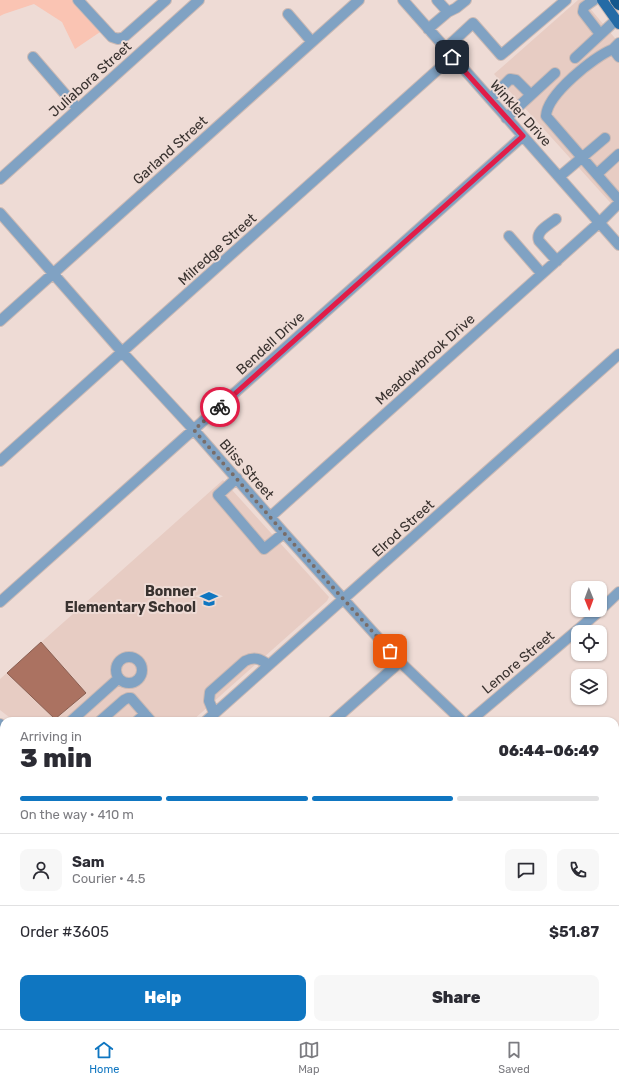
<!DOCTYPE html>
<html lang="en">
<head>
<meta charset="utf-8">
<style>
  :root { --surface:#fff; --page:#f7f7f7; --text:#2b2b33; --muted:#7c7c81; --line:#e1e1e2; --accent:#0f76c1 }
  body { margin:0; font-family:Rubik,sans-serif; background:var(--page); color:var(--text); height:100vh; display:flex; flex-direction:column; font-size:15px; white-space:nowrap }
  * { box-sizing:border-box; margin:0 }
  p { font-size:13px; color:var(--muted) }
  .icon { flex:none; width:22px; height:22px; fill:none; stroke:currentColor; stroke-width:2; stroke-linecap:round; stroke-linejoin:round }
  .map { position:relative; flex:1; overflow:hidden }
  .drawer { position:absolute; left:0px; top:717px; width:619px; height:312px; display:flex; flex-direction:column; background:var(--surface); border-radius:12px 12px 0 0; box-shadow:0 1px 3px #0004 }
  .drawer>* { flex:none }
  .needle { width:26px; rotate:179deg }
  .tools { position:absolute; left:571px; top:581px; display:grid; gap:8px }
  .tools a { display:grid; place-items:center; width:36px; height:36px; border-radius:8px; background:var(--surface); box-shadow:0 1px 3px #0004; font-size:20px }
  .pin { position:absolute; display:grid; place-items:center; width:34px; height:34px; color:#fff; margin:-17px; border-radius:8px; box-shadow:0 2px 6px #0006 }
  .courier { position:absolute; display:grid; place-items:center; width:40px; height:40px; margin:-20px; border:3px solid #e11d48; border-radius:50%; background:#fff; color:#222; box-shadow:0 1px 5px #0007 }
  .summary em { font-style:normal; font-weight:800 }
  .summary div { display:flex; flex-direction:column-reverse }
  .summary { display:flex; align-items:center; justify-content:space-between; height:68px; padding:0 20px }
  h1 { font-size:26px; font-weight:800; line-height:30px }
  .bar { display:grid; grid-template-columns:repeat(4,1fr); gap:6px 4px; align-content:center; height:48px; padding:0 20px }
  .bar i { height:5px; border-radius:3px; background:var(--line) }
  .bar .current { background:var(--accent) }
  .bar p { grid-column:span 4 }
  .line { display:flex; align-items:center; gap:10px; padding:0 20px; border-top:1px solid var(--line) }
  .line div { flex:1 }
  .round { display:grid; place-items:center; flex:none; width:42px; height:42px; border-radius:8px; background:var(--page) }
  .action { display:flex; gap:8px; margin-top:auto; padding:8px 20px }
  .action a { flex:1; height:46px; border-radius:8px; background:var(--accent); color:#fff; font-size:16px; font-weight:800; line-height:46px; text-align:center }
  .action a+a { background:var(--page); color:var(--text) }
  .menu { display:flex; justify-content:space-around; align-items:center; height:56px; border-top:1px solid var(--line); background:var(--surface); font-size:11px; color:var(--muted) }
  .menu a { display:grid; justify-items:center; gap:2px }
  .menu .current { color:var(--accent) }
  .map>svg:first-child { display:block }
  .built { fill:#e7ccc3 }
  .green { fill:#fac4b3 }
  .water { fill:#ab7261; stroke:#895f52 }
  .lines { fill:none; stroke-linecap:round; stroke-linejoin:round }
  .minor-casing { stroke:#cab9b4; stroke-width:12 }
  .major-casing { stroke:#cab9b4; stroke-width:12 }
  .highway-casing { stroke:#cab9b4; stroke-width:14 }
  .minor { stroke:#80a2c3; stroke-width:10 }
  .major { stroke:#256ba6; stroke-width:10 }
  .highway { stroke:#13578d; stroke-width:12 }
  .done { stroke:#786d69; stroke-width:4; stroke-dasharray:0 7.2 }
  .route { stroke:#e11d48; stroke-width:5 }
  .labels { text-anchor:middle; stroke-width:4; stroke-linejoin:round; paint-order:stroke }
  .street-label { font-size:14px; fill:#39322f; stroke:#eedbd5 }
  .poi-label { font-size:14px; font-weight:bold; fill:#39322f; stroke:#eedbd5; text-anchor:end }
</style>
</head>
<body>
<div class="map">
<svg width="619" height="1029" viewBox="0 0 619 1029">
  <rect width="100%" height="100%" fill="#eedbd5"/>
  <path class="built" d="M578,0H583L619,43V208L617,210L494,74Z
    M223,480L329,597L327,601L192,721H14L0,710V679Z"/>
  <path class="green" d="M0,0H73L103,30L75,49L62,22L34,4L4,14L0,16Z"/>
  <path class="water" d="M41,642L86,693L55,719L7,673Z"/>
  <g class="lines">
    <g class="minor-casing">
      <path id="minor" d="M78,0L112,37L118,39L124,37L166,0
        M403,0L619,245
        M437,0L448,12
        M594,0L584,7L583,12L600,34
        M288,14L312,42
        M428,29L448,12L456,8L466,0
        M619,43L613,49L619,57
        M445,49L473,23L501,55L566,0
        M613,49C594,57 547,94 546,116L619,200
        M33,57L77,108
        M575,58L616,20
        M490,99L510,79L516,80L531,95
        M506,118L555,73
        M597,174L619,154
        M559,177L605,138
        M0,179L199,0
        M0,213L122,352L194,430L284,533L399,661L462,721
        M556,219C549,225 535,231 539,241L557,261
        M509,236L542,274
        M0,321L359,0
        M0,461L452,57
        M237,478L218,495L264,549L284,533
        M270,517L600,222L619,203
        M0,602L523,136
        M116 670a13 13 0 1 1 26 0a13 13 0 1 1-26 0Z
        M214,713L209,701L210,692L245,661C255,656 260,659 269,665
        M71,721L119,678
        M100,721L124,700L128,698H131L151,721
        M137,721L145,714
        M206,721L619,354
        M333,721L400,662
        M470,721L595,615L619,592
        M0,724L4,728
        M615,763L619,759
        M615,850L619,854
        M0,860L4,864
        M0,947L4,943
        M272,1025L276,1029
        M106,1029L110,1025
        M293,1029L297,1025"/>
    </g>
    <g class="major-casing">
      <path id="major" d="M602,0L619,24
        M615,913L619,910
        M615,934L619,931
        M485,1029L490,1025
        M508,1029L513,1025"/>
    </g>
    <g class="highway-casing">
      <path id="highway" d="M616,0L619,4"/>
    </g>
    <use href="#minor" class="minor"/>
    <use href="#major" class="major"/>
    <use href="#highway" class="highway"/>
  </g>
  <g class="lines">
    <path class="done" d="M220,407L194,430L284,533L390,651"/>
    <path class="route" d="M220,407L523,136L452,57"/>
  </g>
  <defs>
    <g id="school-bare" transform="scale(1.38)"><path d="M0-5L7-2L0 1L-7-2ZM-4 1L0 2.5L4 1V4Q0 6-4 4Z" fill="#0f76c1" stroke="#eedbd5" stroke-width="2.5" paint-order="stroke"/></g>
  </defs>
  <g fill-rule="evenodd">
    <use href="#school-bare" x="209" y="599"/>
  </g>
  <g class="labels">
    <g class="street-label">
      <text transform="translate(90 79) rotate(-42)" y="5">Juliabora Street</text>
      <text transform="translate(521 113) rotate(48)" y="5">Winkler Drive</text>
      <text transform="translate(170 150) rotate(-42)" y="5">Garland Street</text>
      <text transform="translate(217 249) rotate(-42)" y="5">Milredge Street</text>
      <text transform="translate(270 343) rotate(-42)" y="5">Bendell Drive</text>
      <text transform="translate(425 359) rotate(-42)" y="5">Meadowbrook Drive</text>
      <text transform="translate(247 469) rotate(49)" y="5">Bliss Street</text>
      <text transform="translate(403 528) rotate(-42)" y="5">Elrod Street</text>
      <text transform="translate(518 662) rotate(-40)" y="5">Lenore Street</text>
    </g>
    <g class="poi-label">
      <text x="196" y="596">Bonner<tspan x="196" dy="16">Elementary School</tspan></text>
    </g>
  </g>
</svg>
<div class="tools">
<a><svg class="needle" viewBox="-14 -14 28 28"><path d="M0-13l5 13h-10z" fill="#e53935"/><path d="M0 13l5-13h-10z" fill="#7c7c81"/></svg></a>
<a><svg class="icon" aria-label="locate" viewBox="0 0 24 24"><circle cx="12" cy="12" r="6"/><path d="M12 2v4M12 18v4M2 12h4M18 12h4"/></svg></a>
<a><svg class="icon" aria-label="layers" viewBox="0 0 24 24"><path d="M12 4l9 5-9 5-9-5zM3 14l9 5 9-5"/></svg></a>
</div>
<div class="pin" style="left:390px;top:651px;background:#ea580c"><svg class="icon" aria-label="bag" viewBox="0 0 24 24"><path d="M5 8h14l-1 12H6zM9 8a3 3 0 0 1 6 0"/></svg></div>
<div class="pin" style="left:452px;top:57px;background:#1f2937"><svg class="icon" aria-label="home" viewBox="0 0 24 24"><path d="M3 11l9-7 9 7M6 9v11h12V9"/></svg></div>
<div class="courier" style="left:220px;top:407px"><svg class="icon" aria-label="bike" viewBox="0 0 24 24"><circle cx="6" cy="16" r="4"/><circle cx="18" cy="16" r="4"/><path d="M6 16l4-8h5l3 8M10 8l3 8H6M13 5h3"/></svg></div>
<section class="drawer">
<div class="summary"><div><h1>3 min</h1><p>Arriving in</p></div><em>06:44–06:49</em></div>
<div class="bar"><i class="current"></i><i class="current"></i><i class="current"></i><i></i><p>On the way · 410 m</p></div>
<div class="line" style="height:72px"><a class="round"><svg class="icon" aria-label="person" viewBox="0 0 24 24"><circle cx="12" cy="8" r="4"/><path d="M4 21q1-7 8-7t8 7"/></svg></a><div><b>Sam</b><p>Courier · 4.5</p></div><a class="round"><svg class="icon" aria-label="chat" viewBox="0 0 24 24"><path d="M4 5h16v11H9l-5 4z"/></svg></a><a class="round"><svg class="icon" aria-label="phone" viewBox="0 0 24 24"><path d="M5 4h4l2 5-3 2q2 4 5 5l2-3 5 2v4C11 20 4 13 5 4z"/></svg></a></div>
<div class="line" style="height:52px"><div>Order #3605</div><b>$51.87</b></div>
<div class="action"><a>Help</a><a>Share</a></div>
</section>
</div>
<nav class="menu">
<a class="current"><svg class="icon" aria-label="home" viewBox="0 0 24 24"><path d="M3 11l9-7 9 7M6 9v11h12V9"/></svg>Home</a>
<a><svg class="icon" aria-label="map" viewBox="0 0 24 24"><path d="M3 6l6-2 6 2 6-2v14l-6 2-6-2-6 2zM9 4v14M15 6v14"/></svg>Map</a>
<a><svg class="icon" aria-label="saved" viewBox="0 0 24 24"><path d="M7 4h10v16l-5-4-5 4z"/></svg>Saved</a>
</nav>
</body>
</html>
